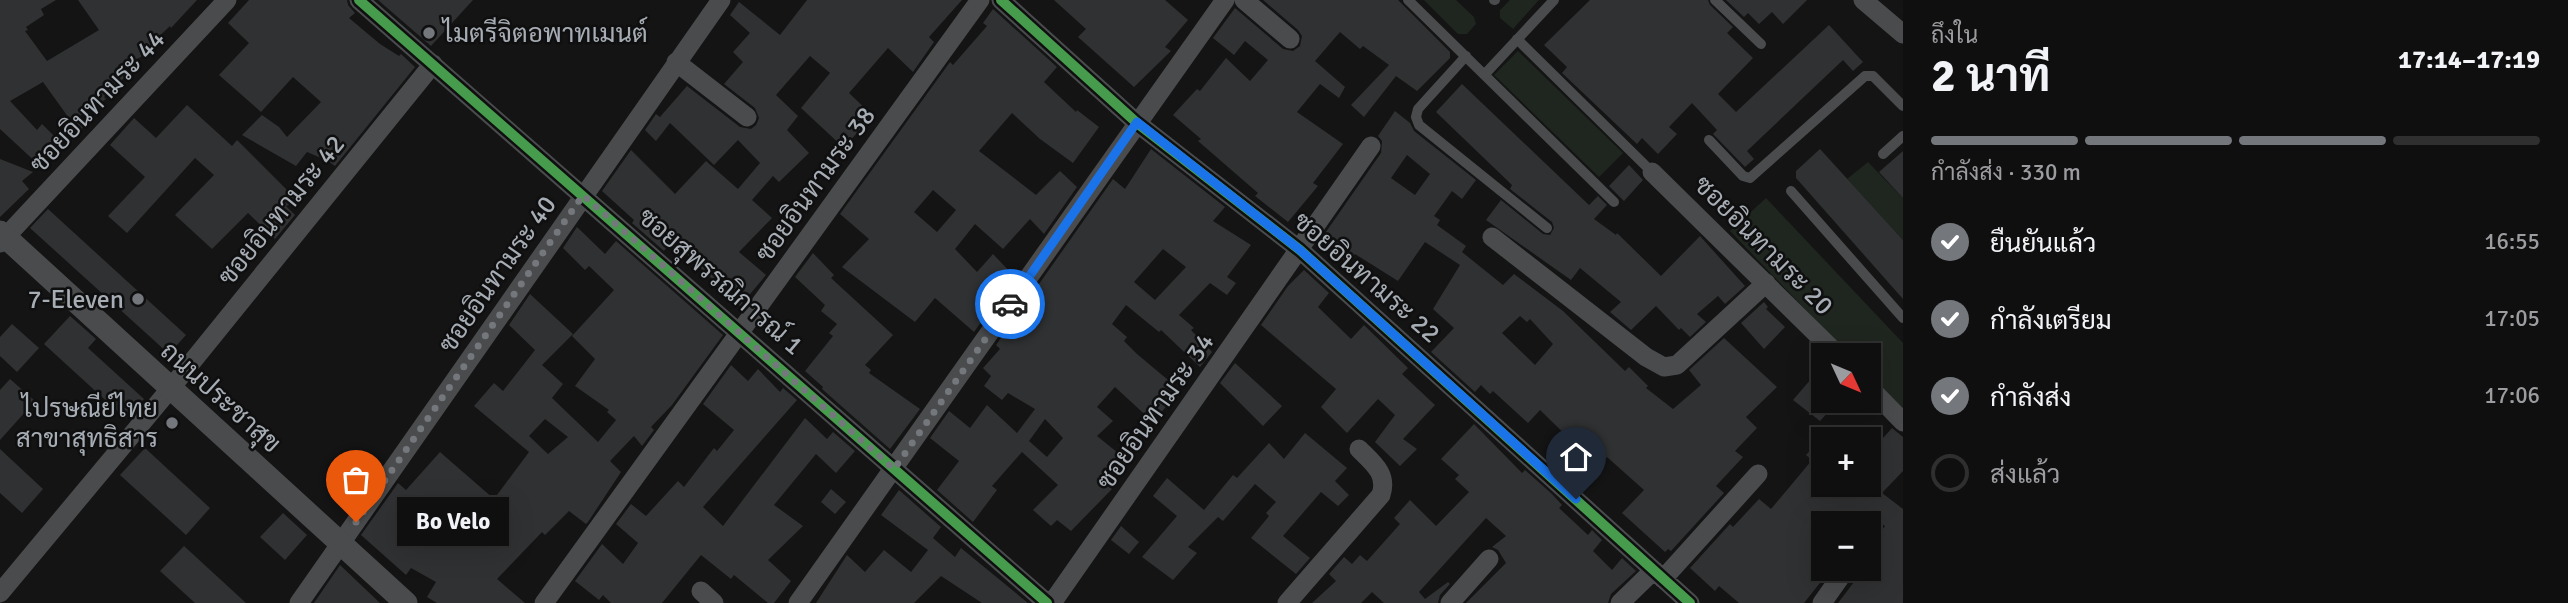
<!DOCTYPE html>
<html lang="th">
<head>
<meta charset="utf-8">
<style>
  :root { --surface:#0f0f10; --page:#181819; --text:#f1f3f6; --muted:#9b9c9f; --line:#2f2f30; --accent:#74777c }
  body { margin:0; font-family:Signika,Sarabun,sans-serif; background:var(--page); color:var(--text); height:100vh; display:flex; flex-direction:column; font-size:26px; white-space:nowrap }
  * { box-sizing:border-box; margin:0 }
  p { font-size:23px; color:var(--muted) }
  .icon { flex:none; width:38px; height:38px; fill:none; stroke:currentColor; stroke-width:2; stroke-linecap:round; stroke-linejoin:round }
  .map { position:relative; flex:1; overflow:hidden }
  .details { display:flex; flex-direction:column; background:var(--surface); width:665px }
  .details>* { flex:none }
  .needle { width:46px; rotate:134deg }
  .tools { position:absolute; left:1811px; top:343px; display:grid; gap:14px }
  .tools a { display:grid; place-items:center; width:70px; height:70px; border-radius:0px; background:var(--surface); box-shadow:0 7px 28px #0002,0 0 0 2px var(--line); font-size:35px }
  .pin { position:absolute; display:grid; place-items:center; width:60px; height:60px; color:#fff; margin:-72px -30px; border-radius:50% 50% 50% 0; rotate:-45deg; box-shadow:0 0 7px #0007 }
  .pin .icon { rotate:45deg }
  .courier { position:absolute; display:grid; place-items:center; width:70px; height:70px; margin:-35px; border:5px solid #1a73e8; border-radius:50%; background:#fff; color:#222; box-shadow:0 2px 9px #0007 }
  .bubble { position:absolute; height:49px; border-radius:0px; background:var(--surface); box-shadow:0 7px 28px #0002,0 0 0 2px var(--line); font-size:23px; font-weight:700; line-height:49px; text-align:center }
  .head em { font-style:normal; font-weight:700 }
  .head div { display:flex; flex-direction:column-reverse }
  .head { display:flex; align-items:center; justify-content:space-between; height:119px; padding:0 28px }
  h1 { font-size:46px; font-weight:700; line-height:52px }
  .bar { display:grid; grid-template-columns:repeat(4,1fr); gap:10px 7px; align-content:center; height:84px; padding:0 28px }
  .bar i { height:9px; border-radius:5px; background:var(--line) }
  .bar .active { background:var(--accent) }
  .bar p { grid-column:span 4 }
  ol { padding:0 28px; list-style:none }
  li { display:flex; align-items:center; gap:21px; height:77px }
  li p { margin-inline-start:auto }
  li .icon { padding:7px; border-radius:50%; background:var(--accent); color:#fff; stroke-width:4 }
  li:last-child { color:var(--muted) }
  li i { width:38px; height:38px; border:4px solid var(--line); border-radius:50% }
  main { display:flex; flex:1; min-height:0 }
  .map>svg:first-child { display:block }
  .green { fill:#1f251f }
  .building { fill:#303132; fill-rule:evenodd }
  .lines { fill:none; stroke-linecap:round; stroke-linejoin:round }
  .service { stroke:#494b4d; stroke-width:10 }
  .minor { stroke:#494b4d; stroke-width:19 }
  .tertiary { stroke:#494b4d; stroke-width:23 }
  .cycleway-casing { stroke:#0f0f10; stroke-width:15 }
  .cycleway { stroke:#469c4c; stroke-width:10 }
  .done { stroke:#74777c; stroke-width:7; stroke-dasharray:0 12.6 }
  .route { stroke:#1a73e8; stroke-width:9 }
  .poi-dot { fill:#74777c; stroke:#0f0f10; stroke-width:2.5 }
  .labels { text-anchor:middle; stroke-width:5; stroke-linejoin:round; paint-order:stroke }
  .poi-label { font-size:26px; fill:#a7adb4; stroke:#0f0f10; text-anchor:end }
  .street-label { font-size:26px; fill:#a7adb4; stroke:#0f0f10 }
</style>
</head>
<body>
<main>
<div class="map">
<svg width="1903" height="603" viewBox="0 0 1903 603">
  <rect width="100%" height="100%" fill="#141415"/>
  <path class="green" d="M1424,0H1456L1474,17L1476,24L1467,34H1458Z
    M1510,0H1539L1513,29L1500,18V10Z
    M1518,51L1623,153L1599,177L1494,75Z
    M1868,162L1903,198V240L1847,179Z
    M1766,198L1903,343V410L1869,376V355H1849L1730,231Z"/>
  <path class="building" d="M0,0H56L41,9L44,15L26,27L28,30L25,31L47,61L99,30L78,0H197L171,28L170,26L152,43L155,47L120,71L125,77L104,97L106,99L80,116L88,123L76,134L67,125L71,121L43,82L10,101L37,130L42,124L63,145L40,166L0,129Z
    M249,0H347L348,5L355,13L349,18L380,44L399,56L401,54L415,67L335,166L328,161L307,152L296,166L242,135L262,115L279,127L287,137L321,102L293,77L261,112L219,75L249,43L228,23Z
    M378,0H473L431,46Z
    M807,0H962L929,37L934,42L913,72L888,48L849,93L872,115L844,148L801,108L830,73L810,56L776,95L798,116L787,130L809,153L779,182L773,176L752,200L772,218L739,252L766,275L740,306L672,240L664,251L632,223L634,220L602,191L631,150L675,194L706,161L738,189L760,163L738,140L714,165L670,123L656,141L645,130L656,114L660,117L687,86L740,127L751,129L756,125L759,118L755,108L724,84L743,62L733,52L750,33L730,15L739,2L780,35Z
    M1054,0H1165L1188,20L1165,47L1171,51L1134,87L1078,37L1086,29Z
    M1263,0H1398L1450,52V58L1417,91L1396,76L1364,117L1351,105L1389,65L1363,46L1360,49L1340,32L1315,61L1345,87L1339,98L1320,84L1297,112L1343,144L1313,183L1318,186L1288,222L1255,196L1258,193L1198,141L1201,139L1173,115L1197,89L1200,91L1226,58L1250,81L1268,60L1245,41L1234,55L1213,38L1235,8L1283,49L1293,51L1300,46L1302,36L1298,30Z
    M1590,0H1708L1710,5L1733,27L1727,33L1753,58L1718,94L1736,112L1829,25L1863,62L1853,71L1843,60L1747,151L1754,159L1745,167L1713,134L1717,130L1692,103L1669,127L1677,134L1658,154L1642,138L1637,144L1562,73L1567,67L1544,45Z
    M1726,0H1807L1783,24L1772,12L1759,24L1748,13L1744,17Z
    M993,9L1057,67L1044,82L1076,112L1077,110L1099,127L1073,163L1040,139L1012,113L979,151L1036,195L1060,171L1077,187L1044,234L1030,219L1003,249L975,224L955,249L977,272L993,254L1014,276L974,332L935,298L915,322L842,267L869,239L840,214L950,62L953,65L987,26L983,23ZM933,190L956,210L937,232L914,212Z
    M1462,84L1589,205L1598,196L1607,205L1594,219L1616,235L1617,233L1661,276L1700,236L1745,286L1725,304L1718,296L1697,314L1706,322L1690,337L1681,328L1679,330L1656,306L1631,330L1610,312L1621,302L1580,268L1571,280L1486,220L1501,200L1543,234L1550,235L1554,228L1552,222L1510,189L1512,185L1436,112Z
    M187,105L232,146L237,140L298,201L286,206L295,215L275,239L248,213L212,249L175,215L214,175L195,158L127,233L108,216L145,177L110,145L134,118L156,138Z
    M1395,111L1410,123L1414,131L1476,180L1462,199L1452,191L1434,216L1440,220L1437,225L1466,246L1462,252L1503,285L1514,274L1563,311L1625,371L1629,367L1648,386L1646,388L1673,409L1701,385L1689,370L1724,338L1777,387L1746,417L1757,428L1735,451L1743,457L1716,486L1724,493L1671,551L1668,549L1665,552L1622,513L1644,490L1607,457L1584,480L1567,466L1581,450L1540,410L1528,423L1493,391L1490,394L1481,385L1475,392L1431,352L1454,328L1433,309L1460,265L1425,242L1398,281L1355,254L1347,263L1321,239L1381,153L1382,141L1378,136ZM1407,155L1430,174L1415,195L1391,178ZM1520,316L1527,322L1530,319L1553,344L1535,365L1502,333Z
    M1151,149L1225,207L1213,221L1251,245L1227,277L1236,283L1227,295L1210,283L1179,315L1194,328L1191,330L1212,352L1200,367L1161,330L1159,332L1126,305L1112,324L1127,337L1124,341L1137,354L1180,390L1153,422L1115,387L1097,407L1113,421L1097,436L1123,457L1103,482L1112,489L1071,531L1057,520L1051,526L1033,510L1058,485L1022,452L992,486L997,490L973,522L937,490L959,461L930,438L949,411L970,428L987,405L1017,433L1035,409L1008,393L1002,400L984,386L991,376L983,368L1000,349L996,345L1113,179L1125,189ZM1163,249L1186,267L1155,300L1134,282ZM1045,419L1063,438L1047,457L1029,441Z
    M1820,149L1903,240V299L1796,178V171Z
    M1903,151V198L1879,172Z
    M0,159L33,172L22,181L29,189L0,217Z
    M1629,165L1643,180L1624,201L1609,186Z
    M48,209L186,335L169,354L30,228Z
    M577,227L605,254L616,241L723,335L672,405L651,427L654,430L642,446L634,436L610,461L621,472L588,522L586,524L569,511L545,535L542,532L497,579L525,603H437L427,597L436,582L411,568L406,575L361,535L398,483L406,490L440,452L494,499L529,452L474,406L494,383L503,391L535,350L509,325L530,294L573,334L542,365L563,384L552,398L598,442L616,420L607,412L609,410L575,386L595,359L572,336L614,290L589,266L585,270L563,248ZM545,419L568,437L548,454L529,436Z
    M813,253L834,275L831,278L893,335L865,365L871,370L869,373L920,409L890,449L822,389L823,387L805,371L833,336L829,333L837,324L821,311L825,305L795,277Z
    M1304,270L1329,293L1318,307L1351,339L1364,325L1408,368L1402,374L1435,405L1403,439L1417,449L1400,466L1375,442L1395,415L1378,399L1347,433L1321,407L1336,389L1261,325L1288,286Z
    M1764,302L1768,307L1766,309L1785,327L1764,349L1741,323Z
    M70,316L96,339L88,348L144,399L126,419L44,344Z
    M12,324L39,348L17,372L0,356V337Z
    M1235,363L1282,406L1263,426L1220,383Z
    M1824,364V401H1838L1820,421L1793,400Z
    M731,365L748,381L758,369L780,392L783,388L797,400L703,507L723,526L805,418L827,439L833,432L855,451L836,473L816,454L774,505L803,526L768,560L791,581L774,603H768L734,575L731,579L701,555L662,603H611L603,595L599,600L575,581L602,544L623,564L638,543L616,524L631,504L646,516L678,481L684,487L714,448L717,451L734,430L703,404Z
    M10,379L35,401L0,440V390Z
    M1474,424L1522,473L1525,470L1552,494L1562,505L1559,508L1588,535L1592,530L1602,540L1593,551L1612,570L1622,558L1636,571L1611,594L1608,603H1466L1506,563L1498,550L1492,547L1506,536L1486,518L1419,592L1425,599L1448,582L1450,584L1440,595L1438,603H1384L1372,592L1361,603H1312L1336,581L1329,574L1344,557L1352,564L1360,555L1367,561L1400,524L1394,518L1410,500L1436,526L1469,492L1455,479L1459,475L1441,459Z
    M1892,428L1903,437V471L1882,493L1903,509V603H1838L1854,582L1858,569H1869V548L1885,526L1866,511L1859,518L1853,512L1844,523H1824V569H1831L1804,603H1739L1719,586L1715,591L1690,568L1730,524L1733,527L1759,499L1771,509L1812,460L1806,455L1824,436V485H1869V454Z
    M1305,433L1347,468L1335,481L1349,495L1338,506L1321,492L1283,536L1310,558L1296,574L1251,538L1269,516L1266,513L1276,502L1255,484L1223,521L1218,517L1188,547L1197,553L1173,580L1142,557L1177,516L1153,496L1167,478L1204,510L1233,475L1237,478L1269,443L1284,459Z
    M145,448L210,508L186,535L120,475Z
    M0,449L43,489L22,513L0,493Z
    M831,489L846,502L835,514L821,502Z
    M899,490L941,527L933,538L955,557L961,548L1028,603H982L941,576L914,603H816L847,555L865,572L884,550L911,572L928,550L881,515Z
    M283,513L307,535L285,560L260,537Z
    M1121,526L1139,542L1129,554L1111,540Z
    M184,546L246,603H195L160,571Z
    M340,565L380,603H314Z"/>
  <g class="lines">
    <path class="service" d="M1408,0L1614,202
      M1494,0H1495
      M1715,0L1761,44
      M1517,39L1652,172
      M1466,56L1418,109L1416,117L1419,125L1547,228
      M1485,74L1554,0
      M1709,140L1743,176L1750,178L1865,76H1873L1903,106
      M1883,154L1903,136
      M1791,191L1903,318"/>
    <path class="minor" d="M359,0L1047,603
      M1001,0L1137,123L1300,250L1690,603
      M1244,0L1290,39
      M1863,0L1903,34
      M676,62L747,117
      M1652,172L1838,355
      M1492,237L1646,357L1664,367L1677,365L1766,283
      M0,243L227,0
      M1869,387L1903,422
      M1663,579L1758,474
      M701,591L714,603
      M0,593L170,389L433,64
      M299,603L721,0
      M544,603L980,0
      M798,603L1225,0
      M1052,603L1371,146
      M1287,603L1381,495C1388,474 1373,463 1359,449
      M1450,603L1489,559
      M1620,603L1654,570
      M1822,603L1846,569"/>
    <path class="tertiary" d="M0,232L406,603"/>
    <g class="cycleway-casing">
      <path id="cycleway" d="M359,0L1047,603
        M1001,0L1137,123L1300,250L1690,603"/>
    </g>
    <use href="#cycleway" class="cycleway"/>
  </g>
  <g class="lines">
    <path class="done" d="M356,522L583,195L894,469L1010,304"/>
    <path class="route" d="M1010,304L1137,122L1300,250L1576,499"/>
  </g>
  <g class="poi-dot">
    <circle cx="429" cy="33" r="7"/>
    <circle cx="138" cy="299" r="7"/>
    <circle cx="172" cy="423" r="7"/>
  </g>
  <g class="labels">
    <g class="poi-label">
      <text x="443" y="42" text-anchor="start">ไมตรีจิตอพาทเมนต์</text>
      <text x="124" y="308">7-Eleven</text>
      <text x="158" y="417">ไปรษณีย์ไทย<tspan x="158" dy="30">สาขาสุทธิสาร</tspan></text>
    </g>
    <g class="street-label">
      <text transform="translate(97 101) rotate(-47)" y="9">ซอยอินทามระ 44</text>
      <text transform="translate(815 184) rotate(-54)" y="9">ซอยอินทามระ 38</text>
      <text transform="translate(281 210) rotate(-51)" y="9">ซอยอินทามระ 42</text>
      <text transform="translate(1764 245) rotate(45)" y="9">ซอยอินทามระ 20</text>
      <text transform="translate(497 274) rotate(-55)" y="9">ซอยอินทามระ 40</text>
      <text transform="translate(1367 277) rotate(41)" y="9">ซอยอินทามระ 22</text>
      <text transform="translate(721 281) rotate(41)" y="9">ซอยสุพรรณิการณ์ 1</text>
      <text transform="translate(221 397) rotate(42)" y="9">ถนนประชาสุข</text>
      <text transform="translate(1155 411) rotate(-55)" y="9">ซอยอินทามระ 34</text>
    </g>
  </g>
</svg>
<div class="tools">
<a><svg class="needle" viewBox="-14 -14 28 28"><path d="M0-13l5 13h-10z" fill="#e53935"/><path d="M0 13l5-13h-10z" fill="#9b9c9f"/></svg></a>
<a>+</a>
<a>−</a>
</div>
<div class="pin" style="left:356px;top:522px;background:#ea580c"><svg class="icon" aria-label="bag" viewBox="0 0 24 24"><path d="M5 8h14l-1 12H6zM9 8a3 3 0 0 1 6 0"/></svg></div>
<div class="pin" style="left:1576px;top:499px;background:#1f2937"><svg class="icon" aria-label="home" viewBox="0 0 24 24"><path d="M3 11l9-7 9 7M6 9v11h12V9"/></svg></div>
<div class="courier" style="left:1010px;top:304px"><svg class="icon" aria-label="car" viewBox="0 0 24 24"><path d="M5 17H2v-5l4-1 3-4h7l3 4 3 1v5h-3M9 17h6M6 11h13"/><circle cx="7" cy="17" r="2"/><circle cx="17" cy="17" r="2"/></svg></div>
<div class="bubble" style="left:397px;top:497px;width:112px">Bo Velo</div>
</div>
<section class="details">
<div class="head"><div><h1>2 นาที</h1><p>ถึงใน</p></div><em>17:14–17:19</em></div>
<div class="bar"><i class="active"></i><i class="active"></i><i class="active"></i><i></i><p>กำลังส่ง · 330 m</p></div>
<ol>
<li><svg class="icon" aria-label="check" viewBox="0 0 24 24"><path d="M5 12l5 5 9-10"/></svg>ยืนยันแล้ว<p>16:55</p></li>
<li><svg class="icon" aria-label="check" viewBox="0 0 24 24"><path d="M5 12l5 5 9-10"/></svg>กำลังเตรียม<p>17:05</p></li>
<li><svg class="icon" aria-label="check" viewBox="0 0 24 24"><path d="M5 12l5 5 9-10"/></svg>กำลังส่ง<p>17:06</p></li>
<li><i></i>ส่งแล้ว</li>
</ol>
</section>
</main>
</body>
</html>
